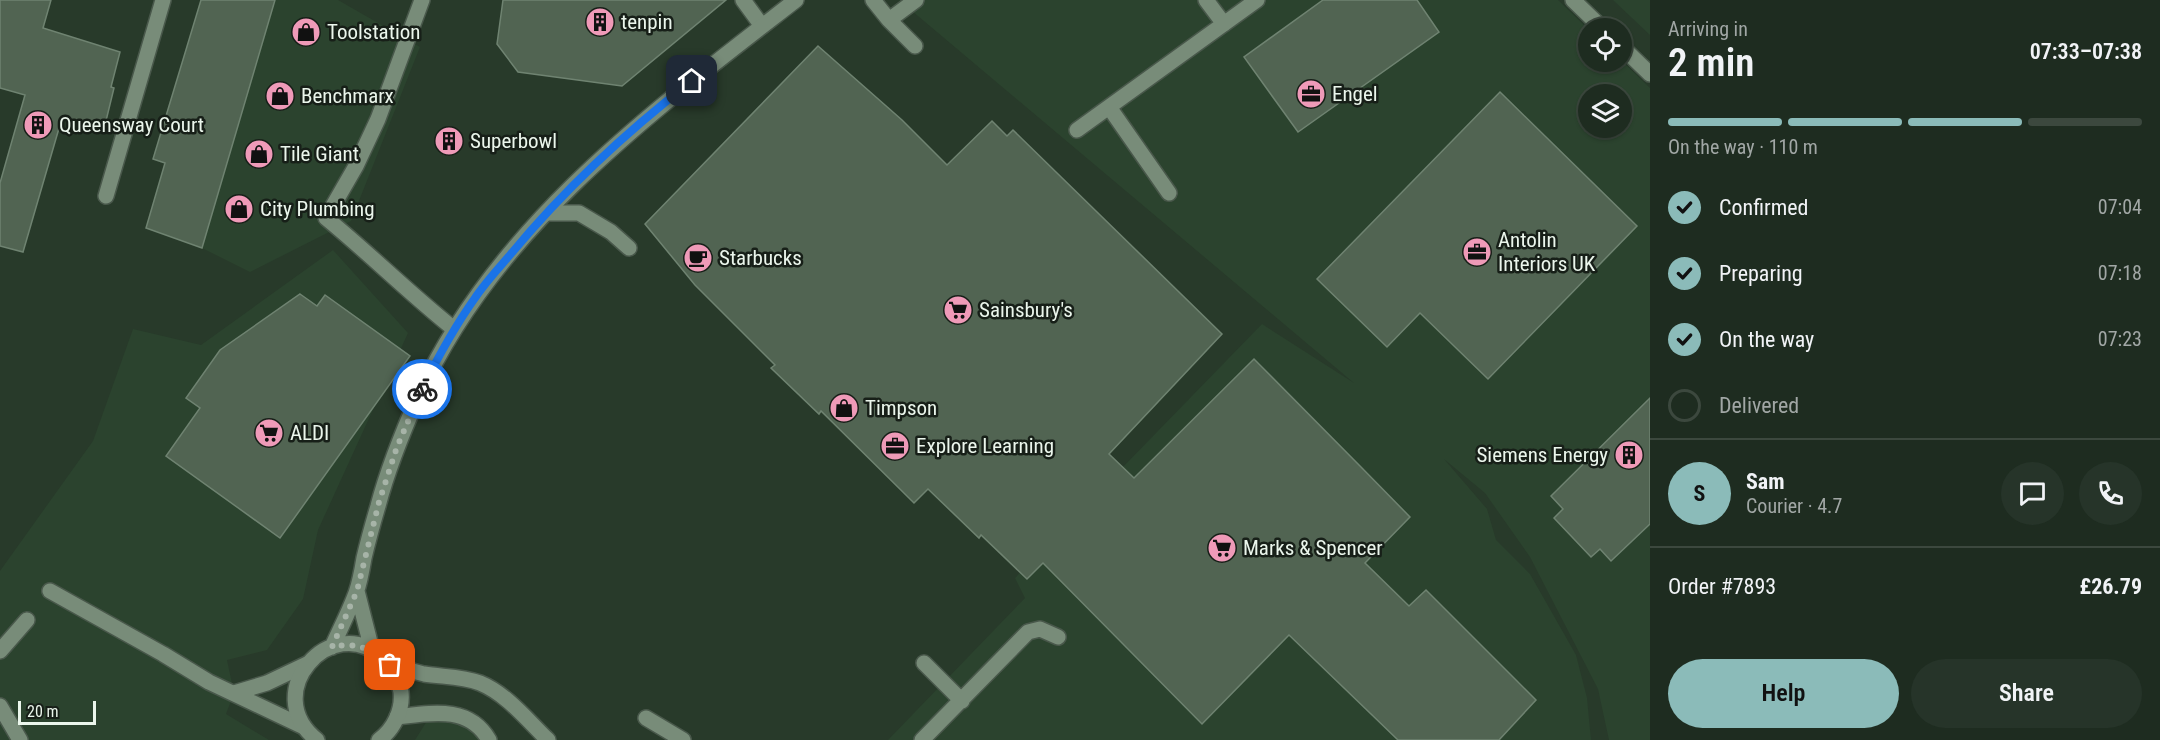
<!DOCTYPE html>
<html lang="en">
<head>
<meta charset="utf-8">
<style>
  :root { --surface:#1e2c20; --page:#263429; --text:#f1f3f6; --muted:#a1a7a5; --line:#3c483e; --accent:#8bbbb9 }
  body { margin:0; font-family:"Roboto Condensed",sans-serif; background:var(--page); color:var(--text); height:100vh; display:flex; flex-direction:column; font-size:22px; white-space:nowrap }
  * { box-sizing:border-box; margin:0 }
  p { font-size:20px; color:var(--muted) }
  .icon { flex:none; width:33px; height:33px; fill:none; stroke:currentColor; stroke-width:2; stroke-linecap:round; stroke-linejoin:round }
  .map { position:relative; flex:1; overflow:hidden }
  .drawer { display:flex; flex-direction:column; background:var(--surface); width:510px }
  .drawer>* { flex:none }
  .tools { position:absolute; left:1578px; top:18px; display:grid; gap:12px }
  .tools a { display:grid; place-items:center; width:54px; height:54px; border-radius:50%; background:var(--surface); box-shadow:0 2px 4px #0004,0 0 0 2px var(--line); font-size:30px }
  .scale { position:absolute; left:18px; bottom:15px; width:78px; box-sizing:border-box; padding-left:6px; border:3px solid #ebf6ec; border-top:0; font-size:16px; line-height:21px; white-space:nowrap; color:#ebf6ec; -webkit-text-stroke:4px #171f18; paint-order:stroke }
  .pin { position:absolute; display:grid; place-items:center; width:51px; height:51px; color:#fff; margin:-26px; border-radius:12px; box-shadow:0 3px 9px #0006 }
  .courier { position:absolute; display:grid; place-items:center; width:60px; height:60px; margin:-30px; border:4px solid #1a73e8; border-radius:50%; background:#fff; color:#222; box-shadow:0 2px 8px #0007 }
  .headline em { font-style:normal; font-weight:600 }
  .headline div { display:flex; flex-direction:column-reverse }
  .headline { display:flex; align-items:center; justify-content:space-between; height:102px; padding:0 18px }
  h1 { font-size:39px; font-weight:600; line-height:45px }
  .bar { display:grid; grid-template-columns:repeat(4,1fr); gap:9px 6px; align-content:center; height:72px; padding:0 18px }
  .bar i { height:8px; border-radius:4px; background:var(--line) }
  .bar .active { background:var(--accent) }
  .bar p { grid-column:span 4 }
  .line { display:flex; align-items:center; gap:15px; padding:0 18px; border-top:2px solid var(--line) }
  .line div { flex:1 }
  .round { display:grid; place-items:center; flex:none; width:63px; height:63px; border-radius:32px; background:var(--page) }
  ol { padding:0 18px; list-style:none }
  li { display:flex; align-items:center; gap:18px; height:66px }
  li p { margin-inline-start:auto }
  li .icon { padding:6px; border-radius:50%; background:var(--accent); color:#111; stroke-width:4 }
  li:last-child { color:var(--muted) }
  li i { width:33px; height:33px; border:3px solid var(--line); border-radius:50% }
  .cta { display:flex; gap:12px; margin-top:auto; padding:12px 18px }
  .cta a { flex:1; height:69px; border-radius:36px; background:var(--accent); color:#111; font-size:24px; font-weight:600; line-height:69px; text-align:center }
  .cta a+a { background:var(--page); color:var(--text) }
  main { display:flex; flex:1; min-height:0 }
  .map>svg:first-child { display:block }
  .built { fill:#2b432e; fill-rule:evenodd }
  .building { fill:#516452; stroke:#6f8371; stroke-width:1.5 }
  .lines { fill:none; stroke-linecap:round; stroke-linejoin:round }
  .service-casing { stroke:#49584b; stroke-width:18 }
  .minor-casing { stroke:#49584b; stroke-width:18 }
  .tertiary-casing { stroke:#49584b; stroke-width:18 }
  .service { stroke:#788c79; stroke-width:15 }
  .minor { stroke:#788c79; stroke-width:15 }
  .tertiary { stroke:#788c79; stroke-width:15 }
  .done { stroke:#a7b4a8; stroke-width:6; stroke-dasharray:0 10.8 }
  .route { stroke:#1a73e8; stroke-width:8 }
  .labels { text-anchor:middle; stroke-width:5; stroke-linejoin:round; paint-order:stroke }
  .poi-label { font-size:21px; fill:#ebf6ec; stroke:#171f18; text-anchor:start }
</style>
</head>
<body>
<main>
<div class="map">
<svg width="1650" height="740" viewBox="0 0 1650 740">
  <rect width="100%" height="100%" fill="#283a2a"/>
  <path class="built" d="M275,0H338L420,47L351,221L250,272L202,248Z
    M899,0H1558L1588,29V62L1622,61L1650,88V740H1609L1598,689L1530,557L1485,493L1444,459L1487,509L1496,540L1530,574L1576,655L1587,698L1591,740H888L1025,598L1015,578L1262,324L1354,383ZM1588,94H1622V128H1588Z
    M1613,0H1650V35Z
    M333,250L408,333L318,530L303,599L267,650L227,660L234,693L226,714L269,740H0V571L93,441L133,329L201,345Z
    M432,713L469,719L485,740H415Z"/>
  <path class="building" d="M0,0H51L43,28L120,52L111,87L114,88L104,129L62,118L23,252L0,246V183L25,95L0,88Z
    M201,0H275L202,248L146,228L165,163L153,159Z
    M503,0H726L622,86L518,72L497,44Z
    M1323,0H1417L1439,32L1298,132L1244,57Z
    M818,46L902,120L947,165L992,121L1007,136L1013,130L1222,334L1109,454L1134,478L1254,359L1361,467L1410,517L1365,563L1409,606L1426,590L1536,700L1499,740H1398L1289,635L1202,724L1043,563L1027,579L981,535L979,538L928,489L914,503L821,411L819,414L771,368L775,365L695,285L645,224Z
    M1500,92L1637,226L1488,379L1420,313L1387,347L1317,279Z
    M300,294L317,306L325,295L410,356L280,538L166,456L200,408L186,398L220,350Z
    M1650,398V524L1611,561L1600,549L1591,557L1554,518L1563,509L1551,496Z"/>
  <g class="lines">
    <g class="service-casing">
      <path id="service" d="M422,0L378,119L356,166L326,218C370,254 410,294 454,329
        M743,0L762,26
        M873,0L889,20L916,0
        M1206,0L1224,24
        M889,20L915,46
        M1109,107L1169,193
        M1077,130L1257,0
        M547,213H579L611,232L629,248
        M50,591L163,654L209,682L304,727
        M0,651L27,620
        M381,656C395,664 408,671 424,674C443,677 462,676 480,683C507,694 528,721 548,740
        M924,663L962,701
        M234,693L267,683L307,664
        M0,706L20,740
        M397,717C431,713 469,705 489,740
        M646,718L683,740
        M922,740L1028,632L1040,629L1058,637"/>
    </g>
    <g class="minor-casing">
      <path id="minor" d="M1573,0L1602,28
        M1622,47L1650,74
        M106,196L163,0"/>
    </g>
    <g class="tertiary-casing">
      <path id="tertiary" d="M357,591L372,650
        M332,647C340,629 349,612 356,593C360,582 362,570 364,558C368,541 373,523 378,506C388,468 403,431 419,395C496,226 653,111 796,0
        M317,740C258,693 332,611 381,657C392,667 399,677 401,692C403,710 394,729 379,740"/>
    </g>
    <use href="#service" class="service"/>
    <use href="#minor" class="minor"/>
    <use href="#tertiary" class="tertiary"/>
  </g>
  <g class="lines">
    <path class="done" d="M390,665C372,648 356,642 332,647L357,591L379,502L397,447L422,389"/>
    <path class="route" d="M422,389C438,357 455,326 475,298C485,283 498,269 510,255C563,191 626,132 692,81"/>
  </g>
  <defs>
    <g id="building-disc" transform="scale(1.5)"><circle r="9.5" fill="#ef9ab8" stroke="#171f18"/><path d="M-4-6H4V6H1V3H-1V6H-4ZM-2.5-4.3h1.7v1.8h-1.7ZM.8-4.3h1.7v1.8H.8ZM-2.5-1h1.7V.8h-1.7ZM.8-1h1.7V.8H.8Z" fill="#111"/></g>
    <g id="shop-disc" transform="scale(1.5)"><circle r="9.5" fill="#ef9ab8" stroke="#171f18"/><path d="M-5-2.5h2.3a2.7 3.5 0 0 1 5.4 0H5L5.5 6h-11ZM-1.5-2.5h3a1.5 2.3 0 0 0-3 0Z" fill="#111"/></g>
    <g id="office-disc" transform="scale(1.5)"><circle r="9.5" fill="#ef9ab8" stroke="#171f18"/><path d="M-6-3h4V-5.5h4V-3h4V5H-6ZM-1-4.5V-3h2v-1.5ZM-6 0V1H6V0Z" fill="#111"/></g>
    <g id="cafe-disc" transform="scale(1.5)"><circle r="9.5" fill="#ef9ab8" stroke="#171f18"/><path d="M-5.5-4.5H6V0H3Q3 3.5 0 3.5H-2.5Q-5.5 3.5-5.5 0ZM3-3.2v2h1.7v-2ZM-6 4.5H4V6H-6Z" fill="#111"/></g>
    <g id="supermarket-disc" transform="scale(1.5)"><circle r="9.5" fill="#ef9ab8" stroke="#171f18"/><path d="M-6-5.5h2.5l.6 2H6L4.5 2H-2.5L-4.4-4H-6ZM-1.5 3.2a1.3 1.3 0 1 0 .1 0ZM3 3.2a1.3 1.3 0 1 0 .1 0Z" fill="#111"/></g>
  </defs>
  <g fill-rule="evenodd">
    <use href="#building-disc" x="600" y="22"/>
    <use href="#shop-disc" x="306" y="32"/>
    <use href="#office-disc" x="1311" y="94"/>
    <use href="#shop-disc" x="280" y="96"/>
    <use href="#building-disc" x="38" y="125"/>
    <use href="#building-disc" x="449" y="141"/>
    <use href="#shop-disc" x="259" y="154"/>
    <use href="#shop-disc" x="239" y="209"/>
    <use href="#office-disc" x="1477" y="252"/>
    <use href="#cafe-disc" x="698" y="258"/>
    <use href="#supermarket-disc" x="958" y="310"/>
    <use href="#shop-disc" x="844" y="408"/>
    <use href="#supermarket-disc" x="269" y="433"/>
    <use href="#office-disc" x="895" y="446"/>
    <use href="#building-disc" x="1629" y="455"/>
    <use href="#supermarket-disc" x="1222" y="548"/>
  </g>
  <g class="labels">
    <g class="poi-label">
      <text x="621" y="29">tenpin</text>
      <text x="327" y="39">Toolstation</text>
      <text x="1332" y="101">Engel</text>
      <text x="301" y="103">Benchmarx</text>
      <text x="59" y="132">Queensway Court</text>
      <text x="470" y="148">Superbowl</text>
      <text x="280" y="161">Tile Giant</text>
      <text x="260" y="216">City Plumbing</text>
      <text x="1498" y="247">Antolin<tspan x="1498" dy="24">Interiors UK</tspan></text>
      <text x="719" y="265">Starbucks</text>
      <text x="979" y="317">Sainsbury's</text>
      <text x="865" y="415">Timpson</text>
      <text x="290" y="440">ALDI</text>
      <text x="916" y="453">Explore Learning</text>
      <text x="1608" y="462" text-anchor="end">Siemens Energy</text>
      <text x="1243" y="555">Marks &amp; Spencer</text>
    </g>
  </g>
</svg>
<div class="tools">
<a><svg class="icon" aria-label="locate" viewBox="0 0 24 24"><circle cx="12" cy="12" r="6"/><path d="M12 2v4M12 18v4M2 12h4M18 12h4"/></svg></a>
<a><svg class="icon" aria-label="layers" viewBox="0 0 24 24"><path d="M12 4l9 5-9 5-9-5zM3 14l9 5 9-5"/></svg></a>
</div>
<div class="scale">20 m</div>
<div class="pin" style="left:390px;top:665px;background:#ea580c"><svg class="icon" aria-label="bag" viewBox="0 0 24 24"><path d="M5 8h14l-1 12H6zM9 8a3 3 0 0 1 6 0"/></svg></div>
<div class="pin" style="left:692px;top:81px;background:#1f2937"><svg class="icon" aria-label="home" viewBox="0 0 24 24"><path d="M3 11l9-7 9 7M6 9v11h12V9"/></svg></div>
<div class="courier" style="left:422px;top:389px"><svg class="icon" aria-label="bike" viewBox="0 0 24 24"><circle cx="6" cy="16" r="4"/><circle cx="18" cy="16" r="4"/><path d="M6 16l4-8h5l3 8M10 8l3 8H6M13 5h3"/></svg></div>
</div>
<section class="drawer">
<div class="headline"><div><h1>2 min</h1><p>Arriving in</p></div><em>07:33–07:38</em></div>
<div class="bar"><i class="active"></i><i class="active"></i><i class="active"></i><i></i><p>On the way · 110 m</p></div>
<ol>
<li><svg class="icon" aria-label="check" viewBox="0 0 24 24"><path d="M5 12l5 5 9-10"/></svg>Confirmed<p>07:04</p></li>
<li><svg class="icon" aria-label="check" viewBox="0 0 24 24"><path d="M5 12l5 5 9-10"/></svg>Preparing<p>07:18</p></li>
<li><svg class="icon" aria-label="check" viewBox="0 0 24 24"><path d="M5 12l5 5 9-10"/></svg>On the way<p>07:23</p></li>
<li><i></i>Delivered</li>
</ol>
<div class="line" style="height:108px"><b class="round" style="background:var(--accent);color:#111">S</b><div><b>Sam</b><p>Courier · 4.7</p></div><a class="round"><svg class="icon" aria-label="chat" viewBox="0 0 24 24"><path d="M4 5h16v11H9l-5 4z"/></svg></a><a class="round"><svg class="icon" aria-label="phone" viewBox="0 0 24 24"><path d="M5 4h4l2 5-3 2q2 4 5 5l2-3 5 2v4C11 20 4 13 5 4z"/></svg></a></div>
<div class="line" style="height:78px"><div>Order #7893</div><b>£26.79</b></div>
<div class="cta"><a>Help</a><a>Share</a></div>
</section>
</main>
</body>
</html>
